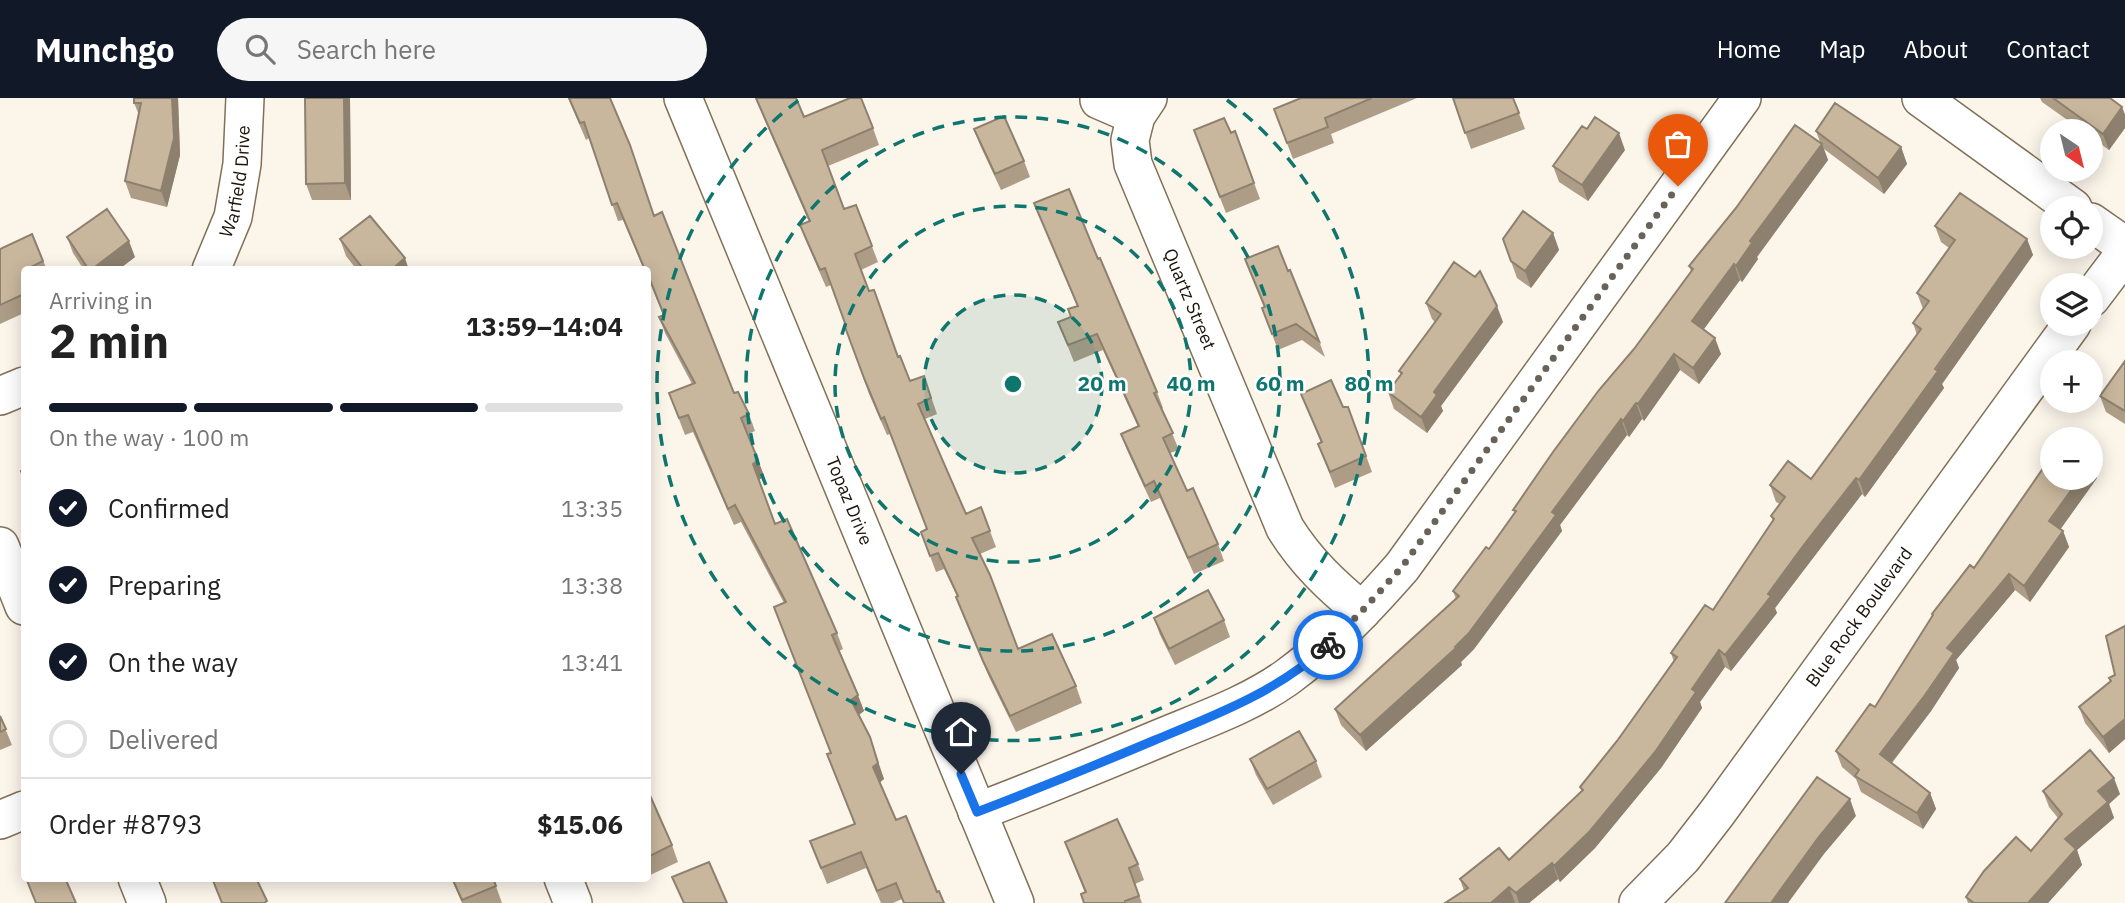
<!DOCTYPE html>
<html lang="en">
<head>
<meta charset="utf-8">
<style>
  :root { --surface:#fff; --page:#f6f6f6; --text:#222; --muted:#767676; --line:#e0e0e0; --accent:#111827 }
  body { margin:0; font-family:"IBM Plex Sans",sans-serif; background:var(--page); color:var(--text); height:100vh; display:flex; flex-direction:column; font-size:26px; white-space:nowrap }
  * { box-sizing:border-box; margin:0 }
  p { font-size:23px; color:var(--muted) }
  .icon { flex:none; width:38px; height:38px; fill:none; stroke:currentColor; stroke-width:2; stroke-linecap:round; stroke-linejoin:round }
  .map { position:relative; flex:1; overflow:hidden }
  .drawer { position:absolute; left:21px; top:168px; width:630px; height:616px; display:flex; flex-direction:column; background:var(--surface); border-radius:7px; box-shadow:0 4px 18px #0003 }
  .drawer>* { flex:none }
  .needle { width:46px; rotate:145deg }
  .buttons { position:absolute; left:2040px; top:21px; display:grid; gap:14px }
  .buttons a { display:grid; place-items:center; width:63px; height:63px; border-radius:50%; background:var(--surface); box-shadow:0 4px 18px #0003; font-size:35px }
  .pin { position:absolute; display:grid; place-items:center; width:60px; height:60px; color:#fff; margin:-72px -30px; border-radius:50% 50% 50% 0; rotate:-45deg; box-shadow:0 0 7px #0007 }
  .pin .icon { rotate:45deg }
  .courier { position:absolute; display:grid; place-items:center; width:70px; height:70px; margin:-35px; border:5px solid #1a73e8; border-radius:50%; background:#fff; color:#222; box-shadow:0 2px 9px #0007 }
  .headline em { font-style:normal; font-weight:800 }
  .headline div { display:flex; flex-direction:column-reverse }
  .headline { display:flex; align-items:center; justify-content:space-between; height:119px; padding:0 28px }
  h1 { font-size:46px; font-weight:800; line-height:52px }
  .bar { display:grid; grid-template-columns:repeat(4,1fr); gap:10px 7px; align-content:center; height:84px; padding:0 28px }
  .bar i { height:9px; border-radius:5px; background:var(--line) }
  .bar .active { background:var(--accent) }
  .bar p { grid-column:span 4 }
  .line { display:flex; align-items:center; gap:18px; padding:0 28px; border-top:2px solid var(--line) }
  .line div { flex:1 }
  ol { padding:0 28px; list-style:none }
  li { display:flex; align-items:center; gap:21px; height:77px }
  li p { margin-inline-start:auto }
  li .icon { padding:7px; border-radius:50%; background:var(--accent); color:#fff; stroke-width:4 }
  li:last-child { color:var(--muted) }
  li i { width:38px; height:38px; border:4px solid var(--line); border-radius:50% }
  header { display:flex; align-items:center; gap:42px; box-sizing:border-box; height:98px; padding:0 35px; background:var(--accent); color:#fff }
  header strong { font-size:33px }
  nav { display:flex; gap:38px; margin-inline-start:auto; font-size:24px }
  .search { width:490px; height:63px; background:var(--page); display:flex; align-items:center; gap:18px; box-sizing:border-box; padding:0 24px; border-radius:38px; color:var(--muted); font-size:26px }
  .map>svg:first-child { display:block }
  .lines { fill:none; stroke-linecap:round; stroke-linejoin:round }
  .minor-casing { stroke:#817158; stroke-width:40 }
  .minor { stroke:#fff; stroke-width:37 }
  .wall { fill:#ad9d87 }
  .shaded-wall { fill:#8d806e }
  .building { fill:#c9b79d; stroke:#8d806e; stroke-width:2 }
  .done { stroke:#686258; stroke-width:7; stroke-dasharray:0 12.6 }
  .route { stroke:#1a73e8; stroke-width:9 }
  .ring { fill:none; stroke:#0f766e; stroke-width:3.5; stroke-dasharray:12 9 }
  .labels { text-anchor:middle; stroke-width:5; stroke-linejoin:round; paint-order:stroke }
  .street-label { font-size:18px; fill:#191309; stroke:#fff }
  .centre { fill:#0f766e; stroke:#fff; stroke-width:3.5 }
  .ring-label { font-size:21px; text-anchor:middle; font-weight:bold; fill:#0f766e; stroke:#fff; stroke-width:5; stroke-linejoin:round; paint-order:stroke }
</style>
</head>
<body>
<header>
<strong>Munchgo</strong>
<div class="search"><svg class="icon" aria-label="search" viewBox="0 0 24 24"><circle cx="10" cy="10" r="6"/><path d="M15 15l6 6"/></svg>Search here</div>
<nav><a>Home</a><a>Map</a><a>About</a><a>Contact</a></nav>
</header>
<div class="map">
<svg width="2125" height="805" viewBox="0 0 2125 805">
  <rect width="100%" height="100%" fill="#fcf5ea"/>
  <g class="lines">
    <g class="minor-casing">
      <g id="minor">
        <path id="s1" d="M683,0L1015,805"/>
        <path id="s2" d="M1148,0L1136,18L1130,42L1133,66L1285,430C1306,464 1332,488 1362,513"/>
        <path d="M1921,0L2073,110"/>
        <path d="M1099,2L1136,18"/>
        <path d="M2091,124L2125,148"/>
        <path id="s3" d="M211,172L233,119L242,66L245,0"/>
        <path d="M2091,200L2125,155"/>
        <path d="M0,298L24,288"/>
        <path d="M0,448L24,508"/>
        <path d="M977,714C1040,690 1103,664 1165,638C1206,621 1249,606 1286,580C1330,548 1366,510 1402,469L1742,0"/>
        <path d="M0,722L24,712"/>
        <path d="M137,780L147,805"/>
        <path d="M563,780L573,805"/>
        <path id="s4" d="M1638,805L1683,759L1717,715L2072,226"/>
      </g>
    </g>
    <use href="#minor" class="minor"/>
  </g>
  <path class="wall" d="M178,0L180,57L167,109L131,100L125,83L139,17L134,5Z
    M350,0L351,102H312L306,86Z
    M568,0H610L654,118L734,295L749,316L755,333L748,336L764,378L759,382L775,426L837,535L843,551L839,553L864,613L859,617L884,681L880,684L896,722L944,805H904L902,801L893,805H881L866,770L827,786L810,743L854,726L831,655L784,505L741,424L734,427L693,334L685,337L669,295L692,286L665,235L659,219L663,217L648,179V172H644L623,122L618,123L589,40L586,42Z
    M755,0H796L804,19L873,30L879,47L828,68L844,111L856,107L878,164L861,172L869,193L910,283L924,278L937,316L925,321L966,416L981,409L996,449L980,456L1018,551L1076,588L1082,605L1016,634L989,579L962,515L957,498L944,471L936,474L921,434L927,431L890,336L887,337L869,296L845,229L846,228L831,187L826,189L806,143L800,127L809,124Z
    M1301,0H1417L1331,36L1334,45L1293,61L1280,27Z
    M1453,0H1513L1525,31L1471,51Z
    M2040,0H2110L2122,9L2125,17V30L2109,52L2091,39V33H2083L2042,4Z
    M974,31L1024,63L1030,79L1001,92L980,47Z
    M1235,33L1260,101L1226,115L1200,49Z
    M1816,33L1901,49L1907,66L1884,96L1824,51L1828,62L1757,159L1758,161L1742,184L1740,182L1704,231L1721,256L1699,286L1680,272L1644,323L1642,321L1629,339L1627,337L1560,427L1562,433L1474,551L1461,564L1462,567L1366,653L1341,627L1335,611L1456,501L1453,493L1489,451L1515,415L1513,412L1634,251L1691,173L1689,168L1820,44Z
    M1625,52L1588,103L1559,84L1553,68Z
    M1034,105L1098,161L1157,294L1163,310L1162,311L1179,352L1170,355L1187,393L1218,446L1224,463L1194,476L1160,400L1151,404L1127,352L1121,336L1138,329L1103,252L1074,264L1058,224L1071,219L1077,208Z
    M1935,128L2027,141L2033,157L1942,286L1944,290L1865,399L1862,396L1809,465L1775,510L1777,515L1731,573L1725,569L1700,604L1702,610L1661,670L1595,750L1560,784L1558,781L1529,805H1445L1464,793L1460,781L1509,762L1582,693L1580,689L1617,643L1674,564L1671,555L1713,512L1773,423L1771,418L1780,406L1776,404L1770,387L1811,381L1917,237L1913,225L1923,211L1917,195L1949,150L1941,144Z
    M1553,135L1559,152L1531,190L1517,180L1503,141Z
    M32,136L47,172H24V215L0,226V151Z
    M67,139L135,159L118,172H84L73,155Z
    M340,141L409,172H357L346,158Z
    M1245,161L1288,173L1319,243L1325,259L1302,242L1278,252L1262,210L1264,209Z
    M1426,205L1503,224L1441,308L1443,313L1427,335L1394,311L1388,294L1401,277L1399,273L1435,224L1432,221Z
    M2125,263V326L2106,314L2100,298Z
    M1301,296L1343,309H1348L1372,374L1335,390L1318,346L1321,345Z
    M2097,380L2060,431L2063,433L2069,449L2030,504L2015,492L1956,562L1959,570L1931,613L1892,665L1930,695L1936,711L1923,731L1861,694L1856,681L1842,669L1836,653L1875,609L1932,518V516L1974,470Z
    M1154,520L1224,522L1230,539L1175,567L1160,537Z
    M2125,528V641L2109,655L2085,625L2079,609L2110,584L2109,580L2115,577Z
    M0,618L12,647L0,652Z
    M1250,661L1316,663L1322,679L1273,707L1256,677Z
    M648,693L672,747L678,764L648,778Z
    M2043,693L2120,696L2109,706L2114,720L2077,752L2082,767L2048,805H1968L1966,799L2031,753L2058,720L2049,709Z
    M1065,744L1138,766L1144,782L1135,786L1142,805H1084L1085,795Z
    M451,780H493L502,805H462Z"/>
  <path class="shaded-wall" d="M172,0H178L180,57L167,109L161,93Z
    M344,0H350L351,102L345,85Z
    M2122,9L2125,17V30L2109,52L2103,36Z
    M1619,35L1625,52L1588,103L1582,87Z
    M1822,46L1828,62L1757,159L1758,161L1742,184L1736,168L1750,143Z
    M1901,49L1907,66L1884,96L1878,80Z
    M1553,135L1559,152L1531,190L1525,173Z
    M2027,141L2033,157L1942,286L1944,290L1865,399L1859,382Z
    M129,143L135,159L118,172H91Z
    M405,160L409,172H391Z
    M1734,166L1740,182L1698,239L1692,223Z
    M1497,208L1503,224L1441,308L1443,313L1427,335L1421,319L1434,294Z
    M1715,240L1721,256L1699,286L1693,270Z
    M1674,256L1680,272L1644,323L1638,306Z
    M1636,305L1642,321L1629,339L1623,323Z
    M1621,321L1627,337L1560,427L1562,433L1474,551L1461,564L1462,567L1366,653L1360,637L1455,549L1552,414Z
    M758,362L764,378L759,382L753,366Z
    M2092,364L2097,380L2055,439L2049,423L2080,380H2091Z
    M1856,380L1862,396L1775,510L1777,515L1731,573L1725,557L1803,448Z
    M2063,433L2069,449L2030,504L2024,488Z
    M2009,476L2015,492L1956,562L1959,570L1931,613L1886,672L1880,656L1947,550Z
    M1719,552L1725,569L1700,604L1702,610L1661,670L1595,750L1560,784L1554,768L1692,591Z
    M858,597L864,613L857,618L851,602Z
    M2125,621V641L2109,655L2103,639Z
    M870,639L884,681L879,685L873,669Z
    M2114,680L2120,696L2109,706L2114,720L2077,752L2082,767L2048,805H2028L2065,741L2098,693Z
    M1930,695L1936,711L1923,731L1917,715Z
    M1850,701L1856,718L1824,756L1788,805H1771L1818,740Z
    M1552,765L1558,781L1529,805H1519L1516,795Z
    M1509,789L1515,805H1491Z"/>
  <path class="building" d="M134,0H172L174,40L161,93L125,83L141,5H134Z
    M305,0H344L345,85L306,86Z
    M569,0H610L630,47L654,118L662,114L734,295L738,294L749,316L741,320L758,362L753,366L775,426L787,421L837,535L832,537L858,597L851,602L870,639L878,665L873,669L896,722L906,718L937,794L939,793L944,805H904L896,785L877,793L861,754L821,770L810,743L855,726L827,656L831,655L774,509L786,504L735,407L728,411L688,317L679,320L669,295L695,285L659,219L664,217L648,177V172H645L617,105L612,107L584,24L580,25Z
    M756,0H796L804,19L850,0H861L873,30L822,52L844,111L856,107L872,148L855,156L869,193L874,192L898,259L900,258L910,283L924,278L931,300L918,306L966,416L981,409L990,433L972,440L990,477L1018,551L1052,536L1076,588L1010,618L983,563L956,499L958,498L938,455L930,458L921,434L927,431L884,319L881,321L864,280L845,229L846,228L825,170L820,172L800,127L810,123Z
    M1301,0H1372L1325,20L1328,29L1287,45L1274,11Z
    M1453,0H1513L1519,15L1465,35Z
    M2053,0H2110L2122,9L2103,36Z
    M1835,5L1901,49L1878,80L1816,33Z
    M1004,18L1024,63L995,76L974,31Z
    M1595,19L1619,35L1582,87L1553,68L1582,28L1587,31Z
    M1224,20L1231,35L1235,33L1254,85L1220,99L1194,32Z
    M1795,27L1822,46L1750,143L1752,145L1736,168L1734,166L1692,223L1715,240L1693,270L1674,256L1638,306L1636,305L1623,323L1621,321L1552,414L1556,417L1469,535L1455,549L1456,550L1360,637L1335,611L1459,498L1453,493L1486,449L1489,451L1516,413L1513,412L1553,354L1599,292L1634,251L1693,171L1689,168L1736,110Z
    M1069,91L1098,161L1100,160L1157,294L1154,295L1173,335L1163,340L1187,393L1193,390L1218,446L1188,460L1154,383L1145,388L1121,336L1139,328L1097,236L1068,247L1058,224L1071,219L1068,211L1078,208L1034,105Z
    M1960,95L2027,141L1935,271L1938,273L1859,382L1856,380L1803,448L1768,496L1771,498L1725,557L1719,552L1692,591L1696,594L1655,654L1590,733L1554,768L1552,765L1516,795L1509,789L1491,805H1445L1468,790L1460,781L1499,750L1509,762L1583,692L1580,689L1617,643L1677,559L1671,555L1705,507L1713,512L1774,421L1771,418L1785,399L1770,387L1788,363L1811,381L1921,231L1913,225L1929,203L1917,195L1955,142L1935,128Z
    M107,111L129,143L91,172H89L67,139Z
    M1523,113L1553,135L1525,173L1511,163L1503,141Z
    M370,118L405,160L391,172H364L340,141Z
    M32,136L43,163L31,169V172H24V196L0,207V151Z
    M1278,148L1288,173L1290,172L1319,243L1296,226L1272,236L1262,210L1265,209L1245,161Z
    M1454,164L1475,179L1480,173L1497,208L1434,294L1437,297L1421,319L1388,294L1402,275L1399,273L1441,216L1426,205Z
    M2125,263V313L2100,298Z
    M1331,282L1343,309H1348L1366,358L1330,374L1318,346L1322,344L1301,296Z
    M2053,356V380H2080L2049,423L2063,433L2024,488L2009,476L1947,550L1954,555L1925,597L1880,656L1930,695L1917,715L1855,678L1859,672L1836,653L1870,606L1875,609L1933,517L1932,516L1970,467L1974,470Z
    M24,371V382L21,373Z
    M1208,492L1224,522L1169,551L1154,520Z
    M2125,528V621L2103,639L2079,609L2111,583L2109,580L2115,577L2106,538Z
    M0,618L6,631L0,634Z
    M1299,633L1316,663L1267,691L1250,661Z
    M2090,652L2114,680L2098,693L2108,704L2065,741L2076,751L2028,805H1974L1966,799L1984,773L2016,739L2031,753L2062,716L2043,693Z
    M1817,679L1850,701L1818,740L1771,805H1725Z
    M648,693L672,747L648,759Z
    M1117,721L1138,766L1129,770L1139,798L1125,803V805H1084L1081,796L1086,794L1065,744Z
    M709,764L727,805H684L672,779Z
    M26,780H65L76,805H36Z
    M212,780H256L267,803L264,805H222Z
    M452,780H493L496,788L462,802Z"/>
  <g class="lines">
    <path class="done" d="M1328,547L1362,513L1402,469L1678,88"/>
    <path class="route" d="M961,676L977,714C1037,691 1096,667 1155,642C1216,617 1279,593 1328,547"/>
  </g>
  <circle cx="1013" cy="286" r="89" fill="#0f766e" fill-opacity=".12"/>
  <g class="ring">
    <circle cx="1013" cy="286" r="89"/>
    <circle cx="1013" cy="286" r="178"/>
    <circle cx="1013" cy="286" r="267"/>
    <path d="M1227 2A356 356 0 1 1 799 2"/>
  </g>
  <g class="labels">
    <g class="street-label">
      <text dy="6" stroke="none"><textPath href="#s3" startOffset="93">Warfield Drive</textPath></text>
      <text dy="6" stroke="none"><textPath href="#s2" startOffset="217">Quartz Street</textPath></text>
      <text dy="6" stroke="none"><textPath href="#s1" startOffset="436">Topaz Drive</textPath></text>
      <text dy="6" stroke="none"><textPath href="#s4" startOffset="362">Blue Rock Boulevard</textPath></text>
    </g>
  </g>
  <circle cx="1013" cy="286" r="10" class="centre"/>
  <g class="ring-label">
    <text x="1102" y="293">20 m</text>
    <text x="1191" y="293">40 m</text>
    <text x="1280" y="293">60 m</text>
    <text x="1369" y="293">80 m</text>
  </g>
</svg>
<div class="buttons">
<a><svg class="needle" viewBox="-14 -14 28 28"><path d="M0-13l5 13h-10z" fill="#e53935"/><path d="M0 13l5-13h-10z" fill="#767676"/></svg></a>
<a><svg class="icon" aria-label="locate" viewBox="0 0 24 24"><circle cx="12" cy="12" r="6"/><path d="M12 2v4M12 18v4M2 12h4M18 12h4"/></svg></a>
<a><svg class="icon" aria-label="layers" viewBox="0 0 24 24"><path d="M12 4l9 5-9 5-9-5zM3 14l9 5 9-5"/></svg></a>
<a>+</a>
<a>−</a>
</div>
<div class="pin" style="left:1678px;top:88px;background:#ea580c"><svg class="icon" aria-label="bag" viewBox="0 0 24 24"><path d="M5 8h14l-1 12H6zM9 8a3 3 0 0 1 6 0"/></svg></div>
<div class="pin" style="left:961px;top:676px;background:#1f2937"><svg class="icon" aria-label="home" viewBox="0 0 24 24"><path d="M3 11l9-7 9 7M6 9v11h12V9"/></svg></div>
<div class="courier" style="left:1328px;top:547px"><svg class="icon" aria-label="bike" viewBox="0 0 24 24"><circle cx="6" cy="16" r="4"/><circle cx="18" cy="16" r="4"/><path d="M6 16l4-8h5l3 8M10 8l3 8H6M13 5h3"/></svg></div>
<section class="drawer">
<div class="headline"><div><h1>2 min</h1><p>Arriving in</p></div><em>13:59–14:04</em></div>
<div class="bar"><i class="active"></i><i class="active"></i><i class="active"></i><i></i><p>On the way · 100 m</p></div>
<ol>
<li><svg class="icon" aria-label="check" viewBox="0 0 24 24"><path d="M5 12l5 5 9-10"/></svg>Confirmed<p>13:35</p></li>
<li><svg class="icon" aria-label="check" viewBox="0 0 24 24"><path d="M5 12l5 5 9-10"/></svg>Preparing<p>13:38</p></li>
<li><svg class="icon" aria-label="check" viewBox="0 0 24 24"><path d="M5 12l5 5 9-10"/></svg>On the way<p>13:41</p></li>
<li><i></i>Delivered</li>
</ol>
<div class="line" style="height:91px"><div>Order #8793</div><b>$15.06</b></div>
</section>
</div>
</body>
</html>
